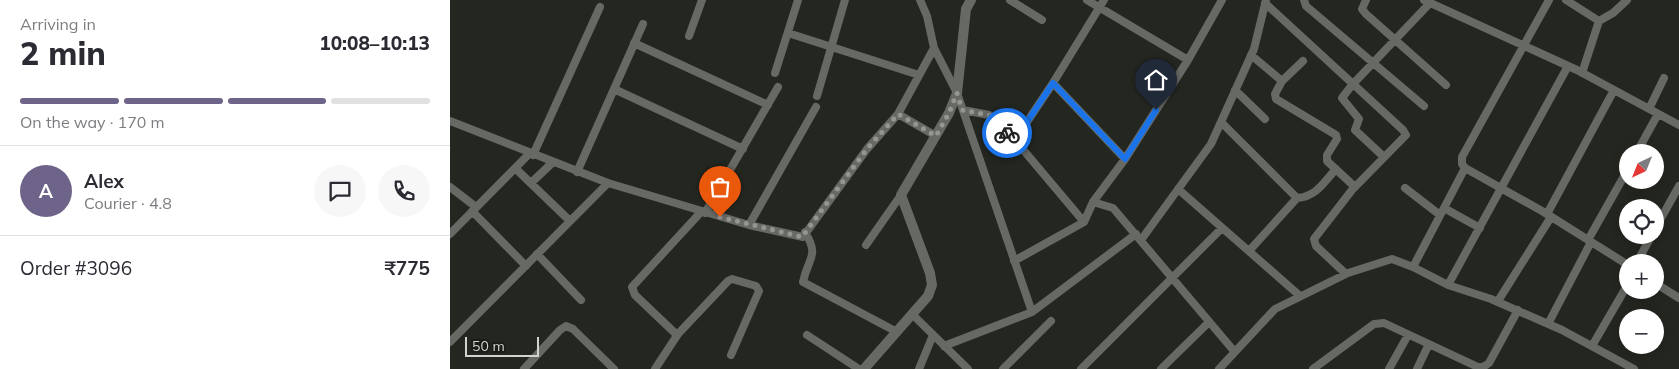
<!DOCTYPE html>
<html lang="en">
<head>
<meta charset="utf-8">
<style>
  :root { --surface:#fff; --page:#f7f7f7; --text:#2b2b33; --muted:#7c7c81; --line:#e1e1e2; --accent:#6e648a }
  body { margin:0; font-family:Mulish,sans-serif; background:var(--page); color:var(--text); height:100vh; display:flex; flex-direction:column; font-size:19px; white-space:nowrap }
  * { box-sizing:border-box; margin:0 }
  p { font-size:16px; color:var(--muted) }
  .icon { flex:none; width:28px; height:28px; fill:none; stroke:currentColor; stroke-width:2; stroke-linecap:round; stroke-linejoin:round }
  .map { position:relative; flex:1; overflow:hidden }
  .drawer { display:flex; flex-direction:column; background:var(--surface); width:450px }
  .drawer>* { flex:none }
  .needle { width:32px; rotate:223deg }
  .buttons { position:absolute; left:1169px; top:144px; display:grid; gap:10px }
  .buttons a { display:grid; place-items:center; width:45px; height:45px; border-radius:50%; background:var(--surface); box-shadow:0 2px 12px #0003; font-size:25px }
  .scale { position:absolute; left:15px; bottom:12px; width:74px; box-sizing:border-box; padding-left:5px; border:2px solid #d2d3cf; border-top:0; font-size:14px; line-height:18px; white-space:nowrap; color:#d2d3cf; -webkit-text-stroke:4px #1b1d17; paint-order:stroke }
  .pin { position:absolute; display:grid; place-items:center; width:42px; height:42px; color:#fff; margin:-51px -21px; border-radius:50% 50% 50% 0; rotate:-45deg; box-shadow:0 0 5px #0007 }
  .pin .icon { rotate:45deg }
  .courier { position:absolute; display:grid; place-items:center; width:50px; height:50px; margin:-25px; border:4px solid #1a73e8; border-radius:50%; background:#fff; color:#222; box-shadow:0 1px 6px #0007 }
  .headline em { font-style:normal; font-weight:800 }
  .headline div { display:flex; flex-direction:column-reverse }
  .headline { display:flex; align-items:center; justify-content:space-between; height:85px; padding:0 20px }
  h1 { font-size:32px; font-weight:800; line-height:38px }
  .bar { display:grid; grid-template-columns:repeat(4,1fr); gap:8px 5px; align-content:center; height:60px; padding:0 20px }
  .bar i { height:6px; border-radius:4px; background:var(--line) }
  .bar .selected { background:var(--accent) }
  .bar p { grid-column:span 4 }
  .line { display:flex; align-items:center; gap:12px; padding:0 20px; border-top:1px solid var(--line) }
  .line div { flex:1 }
  .round { display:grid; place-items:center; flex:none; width:52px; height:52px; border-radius:26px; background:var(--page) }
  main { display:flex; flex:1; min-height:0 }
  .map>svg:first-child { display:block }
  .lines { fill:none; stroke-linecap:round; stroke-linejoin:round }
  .minor { stroke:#676965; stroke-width:8 }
  .tertiary { stroke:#676965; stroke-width:10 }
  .done { stroke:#959692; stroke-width:5; stroke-dasharray:0 9 }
  .route { stroke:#1a73e8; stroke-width:6 }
</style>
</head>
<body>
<main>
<section class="drawer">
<div class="headline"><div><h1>2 min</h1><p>Arriving in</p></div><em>10:08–10:13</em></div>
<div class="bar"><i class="selected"></i><i class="selected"></i><i class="selected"></i><i></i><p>On the way · 170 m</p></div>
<div class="line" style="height:90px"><b class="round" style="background:var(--accent);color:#fff">A</b><div><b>Alex</b><p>Courier · 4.8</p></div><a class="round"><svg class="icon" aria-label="chat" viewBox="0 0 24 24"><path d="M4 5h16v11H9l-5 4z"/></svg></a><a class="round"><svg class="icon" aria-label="phone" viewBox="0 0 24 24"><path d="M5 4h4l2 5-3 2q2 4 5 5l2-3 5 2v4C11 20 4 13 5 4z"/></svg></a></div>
<div class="line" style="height:65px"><div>Order #3096</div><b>₹775</b></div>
</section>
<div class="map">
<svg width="1229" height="369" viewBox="0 0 1229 369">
  <rect width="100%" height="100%" fill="#242620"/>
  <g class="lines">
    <path class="minor" d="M470,0L477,16L484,48L507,93L582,312
      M560,0L592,20
      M637,0L738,60
      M854,0L856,6L974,106
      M916,0L912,9L916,14L996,85
      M974,0L1127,70L1229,125
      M1099,0L1012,157V164L1015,168L1092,211L1178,265
      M1116,0L1149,21L1132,73
      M815,3L953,130L956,135L902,190L864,239L866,246L896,274
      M1149,21L1163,13L1177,0
      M338,33L469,75
      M239,36L252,0
      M184,43L318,105
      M801,55L832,81L825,94L826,99L886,135L887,139L877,155V161L905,187
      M325,73L348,0
      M832,81L853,61
      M603,83L675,159
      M164,89L293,149
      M785,90L815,119
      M367,96L395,0
      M1199,109L1214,78
      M513,110L539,115L565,140L634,222
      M448,114L486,136
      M0,121L158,183L299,225L353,237L417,149L448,114L484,48
      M771,122L847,198L799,251
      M565,140L603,83L654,0
      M1187,152L1208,114
      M83,155L150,7
      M934,157L905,130L909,119L892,98L902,85L980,3
      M65,168L120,221
      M127,172L193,24
      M81,183L103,162
      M0,187L26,207
      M955,188L990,215
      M728,189L850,296
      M847,198C866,197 874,182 886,169
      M643,202L663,208L784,351
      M994,208L1030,228
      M22,211L76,266
      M255,213L328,87
      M1097,214L1164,90
      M299,225L366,107
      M1205,229L1229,186
      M355,232C370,257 358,257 353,282L447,332
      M0,234L80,153
      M691,240L761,144L804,49L816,0
      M1138,240L1178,169
      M416,245L451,195
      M87,254L131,300
      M564,261L634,222L643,202L675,159L738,60L772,0
      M1187,262L1202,235
      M963,267L1015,168
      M1205,283L1229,298
      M998,285L1118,66
      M1048,301L1101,217
      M462,314L518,369
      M1098,324L1141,242
      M227,335L185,295L182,287L251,212
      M357,335L409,369
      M0,342L158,183
      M494,346L582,312L686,234
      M1142,346L1178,284
      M74,369L110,330L116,326L123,329L164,369
      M205,369L228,334L278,281L282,279L306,286L309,291L281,355
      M469,369L483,335
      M553,369L601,321
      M631,369L772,228
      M711,369L759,322
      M769,369L825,309L898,273L942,259L963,267L998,285L1041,299L1112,330L1184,369
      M863,369L924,324L934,323L1028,367H1033L1039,363L1068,310
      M939,369L958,335
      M967,369L979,344"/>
    <path class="tertiary" d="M414,369L478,296L482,285L480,273L451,195L499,113L507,93L516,9L521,0"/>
  </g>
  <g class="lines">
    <path class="done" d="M270,217L352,237L417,149L448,114L486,136L499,113L507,93L512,110L539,115L557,133"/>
    <path class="route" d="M557,133L565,140L603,83L675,159L706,110"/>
  </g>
</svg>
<div class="buttons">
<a><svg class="needle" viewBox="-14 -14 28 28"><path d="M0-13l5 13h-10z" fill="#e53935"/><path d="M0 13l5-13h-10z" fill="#7c7c81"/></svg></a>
<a><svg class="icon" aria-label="locate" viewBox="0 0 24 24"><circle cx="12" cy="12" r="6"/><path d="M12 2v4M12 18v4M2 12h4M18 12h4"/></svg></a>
<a>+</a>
<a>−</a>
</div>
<div class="scale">50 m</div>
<div class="pin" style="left:270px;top:217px;background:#ea580c"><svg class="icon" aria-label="bag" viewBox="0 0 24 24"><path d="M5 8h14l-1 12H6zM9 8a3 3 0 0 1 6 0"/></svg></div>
<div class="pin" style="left:706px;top:110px;background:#1f2937"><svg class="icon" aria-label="home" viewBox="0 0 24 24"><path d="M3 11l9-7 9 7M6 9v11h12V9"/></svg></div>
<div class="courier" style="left:557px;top:133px"><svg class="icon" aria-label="bike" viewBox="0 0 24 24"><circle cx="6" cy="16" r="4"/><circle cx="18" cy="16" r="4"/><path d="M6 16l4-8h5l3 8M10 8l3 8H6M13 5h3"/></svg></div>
</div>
</main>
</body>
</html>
